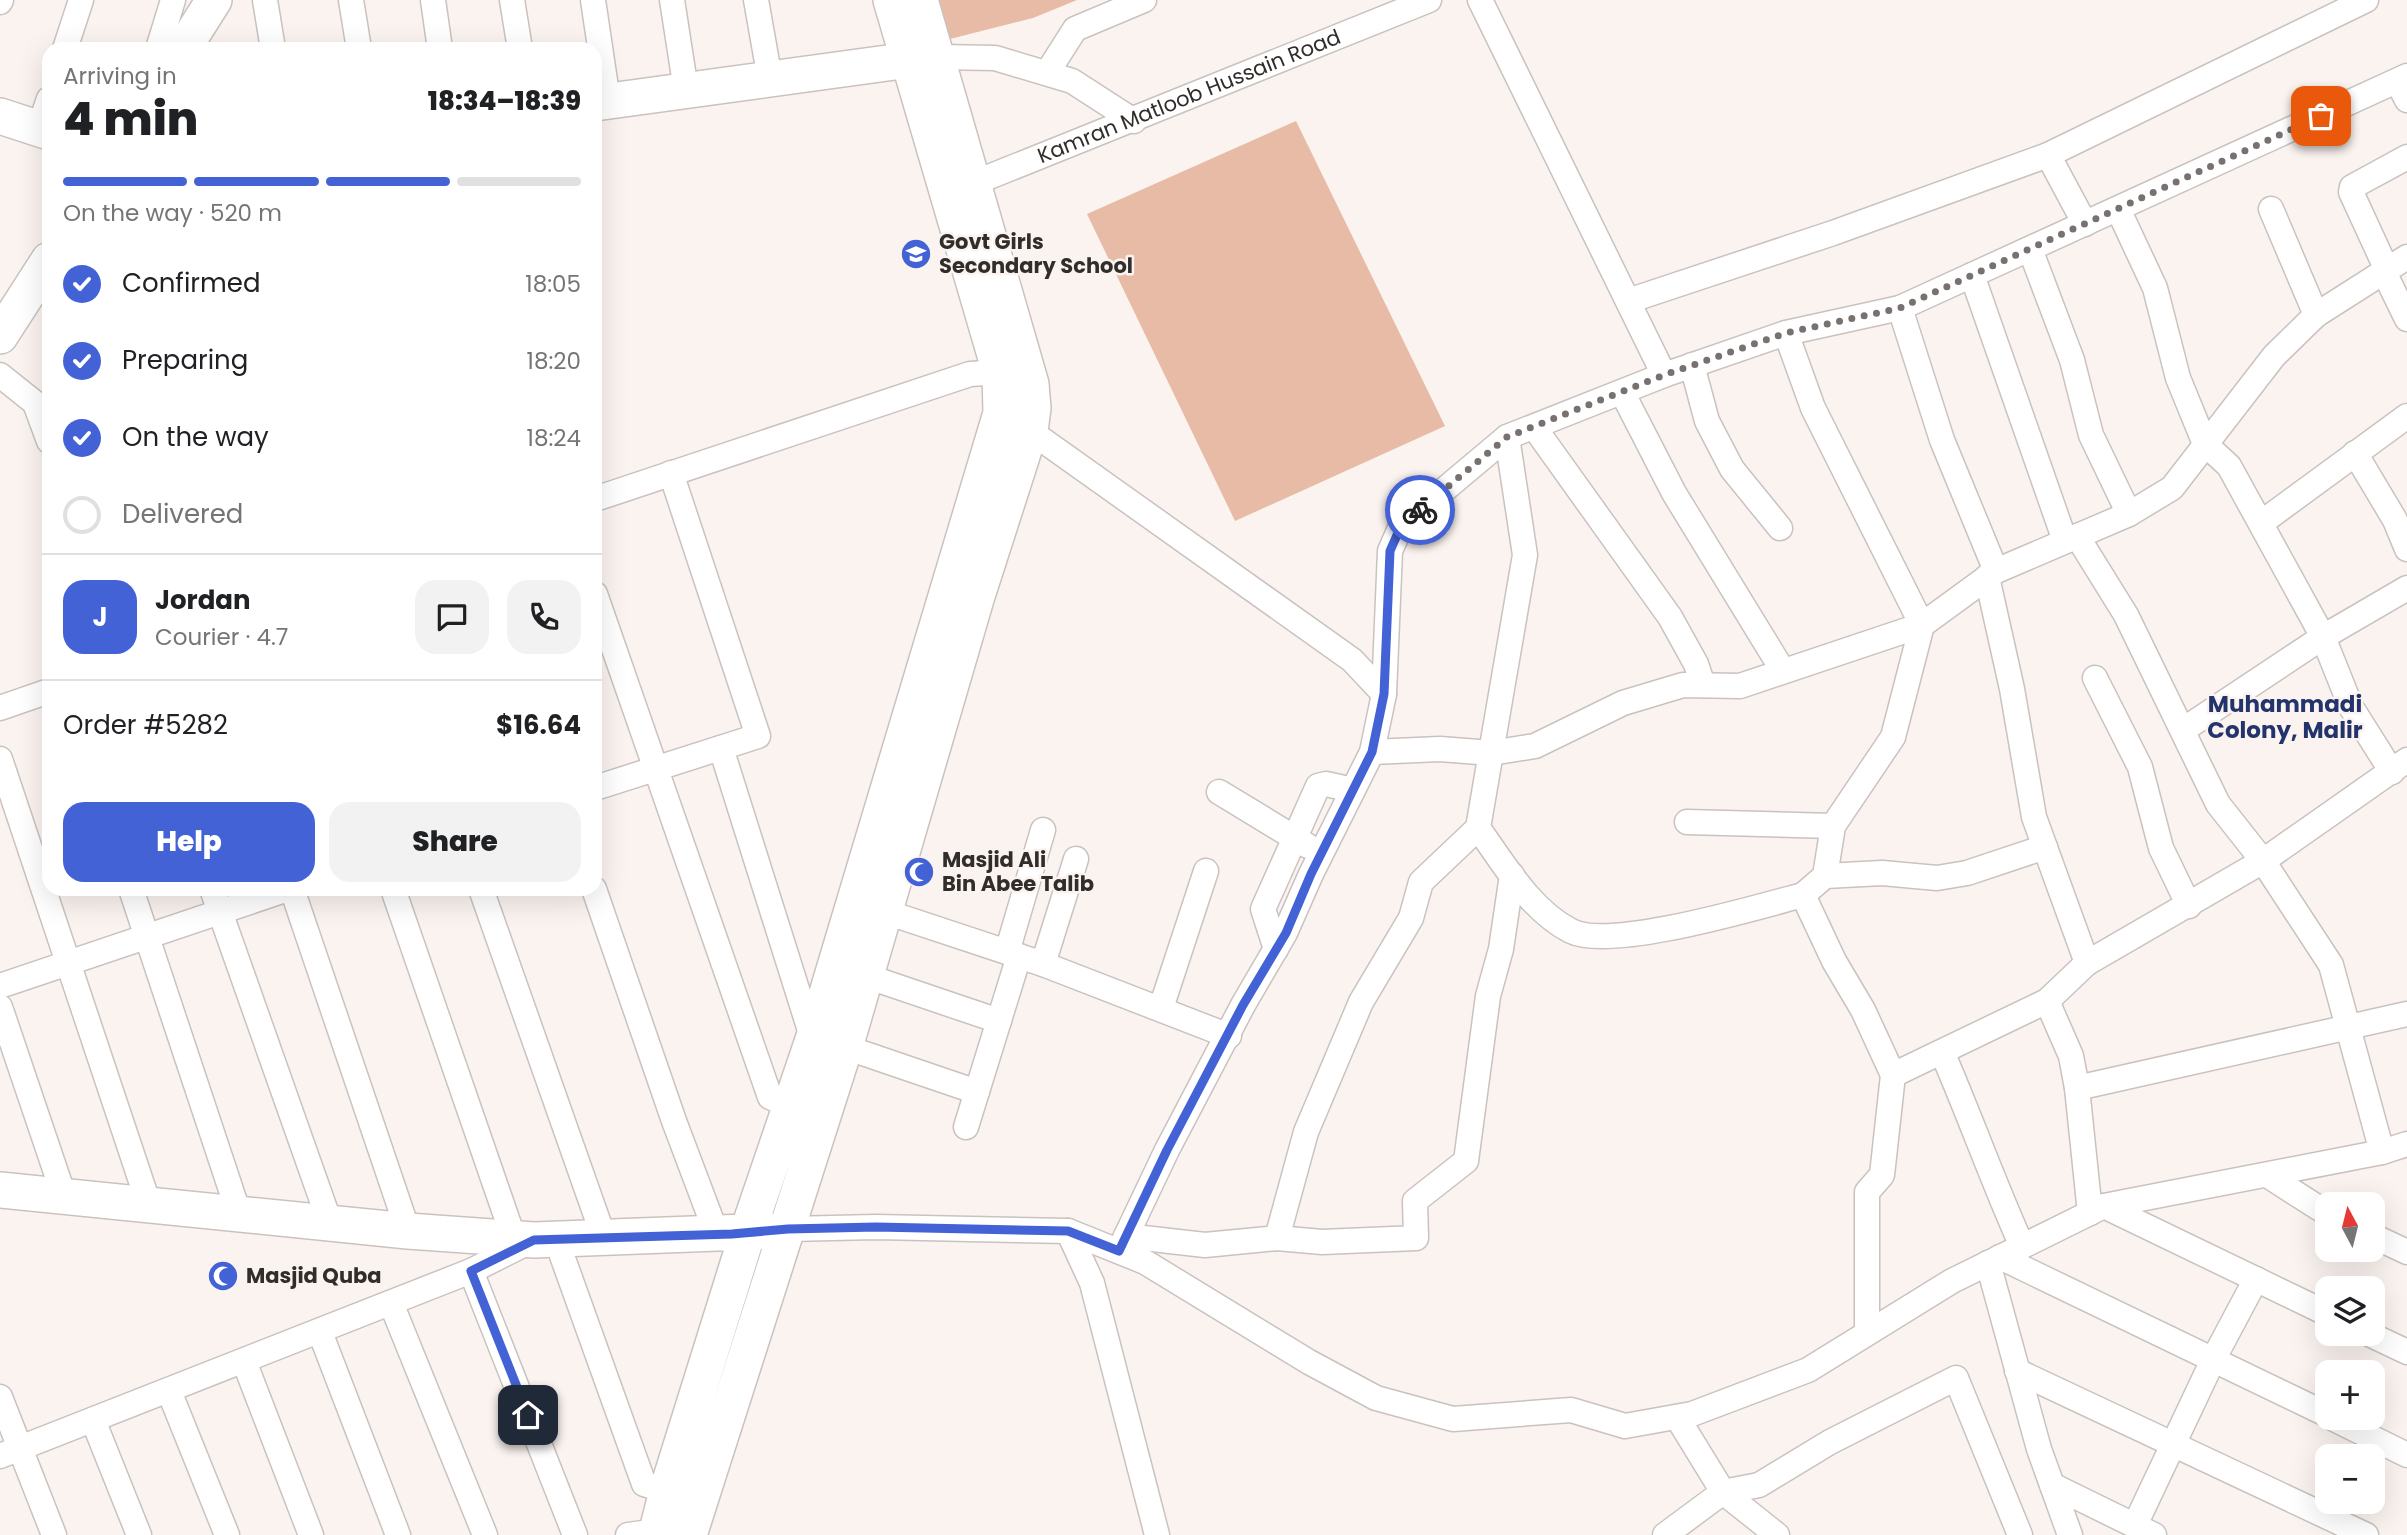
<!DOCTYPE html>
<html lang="en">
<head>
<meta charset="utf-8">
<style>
  :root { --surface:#fff; --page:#f2f2f2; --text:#202124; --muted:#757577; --line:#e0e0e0; --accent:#4362d5 }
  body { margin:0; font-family:Poppins,sans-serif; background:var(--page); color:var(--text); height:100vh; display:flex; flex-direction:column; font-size:26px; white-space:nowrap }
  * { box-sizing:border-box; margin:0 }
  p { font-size:23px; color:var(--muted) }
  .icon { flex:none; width:38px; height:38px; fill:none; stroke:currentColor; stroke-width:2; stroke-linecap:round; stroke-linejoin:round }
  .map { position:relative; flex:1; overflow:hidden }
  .side { position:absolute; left:42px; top:42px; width:560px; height:854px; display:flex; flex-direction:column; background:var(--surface); border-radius:21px; box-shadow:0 7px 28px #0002 }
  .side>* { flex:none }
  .needle { width:46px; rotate:353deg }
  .buttons { position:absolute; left:2315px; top:1192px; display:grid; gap:14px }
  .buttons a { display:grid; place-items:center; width:70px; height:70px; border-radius:14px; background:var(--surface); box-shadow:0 7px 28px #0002; font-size:35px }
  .pin { position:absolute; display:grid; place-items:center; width:60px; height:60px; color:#fff; margin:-30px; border-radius:14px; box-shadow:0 4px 10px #0006 }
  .courier { position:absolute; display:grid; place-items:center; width:70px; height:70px; margin:-35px; border:5px solid #4362d5; border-radius:50%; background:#fff; color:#222; box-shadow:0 2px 9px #0007 }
  .headline em { font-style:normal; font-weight:800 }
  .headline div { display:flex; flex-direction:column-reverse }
  .headline { display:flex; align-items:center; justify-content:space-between; height:119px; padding:0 21px }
  h1 { font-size:46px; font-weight:800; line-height:52px }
  .bar { display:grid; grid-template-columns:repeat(4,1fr); gap:10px 7px; align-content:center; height:84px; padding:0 21px }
  .bar i { height:9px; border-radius:5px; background:var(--line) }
  .bar .current { background:var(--accent) }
  .bar p { grid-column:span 4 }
  .line { display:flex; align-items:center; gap:18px; padding:0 21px; border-top:2px solid var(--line) }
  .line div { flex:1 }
  .round { display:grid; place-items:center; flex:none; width:74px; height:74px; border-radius:21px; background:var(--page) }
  ol { padding:0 21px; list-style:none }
  li { display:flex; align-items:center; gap:21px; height:77px }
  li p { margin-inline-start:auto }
  li .icon { padding:7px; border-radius:50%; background:var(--accent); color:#fff; stroke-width:4 }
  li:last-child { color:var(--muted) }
  li i { width:38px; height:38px; border:4px solid var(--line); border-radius:50% }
  .action { display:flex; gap:14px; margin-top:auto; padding:14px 21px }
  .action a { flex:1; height:80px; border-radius:21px; background:var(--accent); color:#fff; font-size:28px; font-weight:800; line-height:80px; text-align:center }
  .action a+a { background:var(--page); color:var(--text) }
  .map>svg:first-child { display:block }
  .green { fill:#e7bba5 }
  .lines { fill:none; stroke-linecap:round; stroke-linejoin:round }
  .street-casing { stroke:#cac2be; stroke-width:27 }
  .secondary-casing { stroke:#cac2be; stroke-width:38 }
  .street { stroke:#fff; stroke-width:24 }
  .secondary { stroke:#fff; stroke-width:35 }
  .done { stroke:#777270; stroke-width:7; stroke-dasharray:0 12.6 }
  .route { stroke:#4362d5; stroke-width:9 }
  .labels { text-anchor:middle; stroke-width:5; stroke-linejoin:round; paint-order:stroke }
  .street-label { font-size:21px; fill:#302d2b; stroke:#fbf3ef }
  .poi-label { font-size:21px; font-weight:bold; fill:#302d2b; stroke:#fbf3ef; text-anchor:start }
  .neighbourhood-label { font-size:23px; font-weight:bold; fill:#23346c; stroke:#fbf3ef }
</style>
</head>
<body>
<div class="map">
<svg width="2407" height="1535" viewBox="0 0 2407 1535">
  <rect width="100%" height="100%" fill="#fbf3ef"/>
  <path class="green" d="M927,0H1077L1033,18L938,42Z
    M1296,121L1445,426L1235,521L1087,214Z"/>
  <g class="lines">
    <g class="street-casing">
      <g id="street">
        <path d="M265,0L273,49"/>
        <path d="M351,0L359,49"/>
        <path d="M433,0L440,49"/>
        <path d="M512,0L520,49"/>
        <path d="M593,0L608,101"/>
        <path d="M672,0L686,90"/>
        <path d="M756,0L770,79"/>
        <path d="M1480,0L1664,375"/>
        <path d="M0,2L1,0"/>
        <path d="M65,49L81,0"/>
        <path d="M158,49L173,0"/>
        <path d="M937,57L995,58L1072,81L1134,121"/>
        <path d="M1047,73L1075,29L1144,0"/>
        <path d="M2397,81L2407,100"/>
        <path d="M39,128L49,99"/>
        <path d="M2048,155L2085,224"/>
        <path id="s1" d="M959,189L1429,0"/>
        <path d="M2118,209L2155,288L2178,378L2205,444L2229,466L2323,637L2351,707L2392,772"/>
        <path d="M2271,209L2316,315"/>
        <path d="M2030,249L2072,360L2091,435L2129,514"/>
        <path d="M2386,268L2351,192L2352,187L2407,157"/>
        <path d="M2383,270L2407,319"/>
        <path d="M1972,275L2065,541"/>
        <path d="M1628,301L1833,233L2048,155L2366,0"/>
        <path d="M1900,308L1942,440L1996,571"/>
        <path d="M1786,333L1813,408L1922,625L1893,737L1833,826L1825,876L1803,895L1834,961L1863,1010L1893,1075L1882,1175L1867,1192V1333"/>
        <path d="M1692,365L1707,421L1732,469L1780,528"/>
        <path d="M0,375L35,403L49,441"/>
        <path d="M1622,392L1674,493L1783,671"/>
        <path d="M1534,427L1670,617L1696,664L1703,685"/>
        <path d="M1030,431L1352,660L1384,694"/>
        <path d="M2355,453L2395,520L2407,549"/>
        <path d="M595,499L970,374L1000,372"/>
        <path d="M2261,523L2407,416"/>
        <path d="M2077,536L2126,615L2218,804L2263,861L2331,965L2382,1152"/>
        <path d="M1987,577L2012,689L2034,817L2087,963"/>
        <path d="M595,594L770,1097L790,1106"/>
        <path d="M2095,678L2140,767L2161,848L2189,906"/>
        <path d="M0,708L49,691"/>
        <path d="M2183,730L2323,637L2407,588"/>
        <path d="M721,748L813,1040"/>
        <path d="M1372,752L1440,749L1491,753L1535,746L1623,703L1683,685L1740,686L1922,625L1996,571L2129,514L2172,488L2274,356L2316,315L2407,257"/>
        <path d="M0,759L149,1205"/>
        <path d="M595,788L758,736L671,473"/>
        <path d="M1219,792L1308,846"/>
        <path d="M1687,822L1833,826"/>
        <path d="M1478,828C1504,864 1530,910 1571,931C1611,951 1757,907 1803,895"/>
        <path d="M1825,876L1882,873L1937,878L1967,873L2045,847"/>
        <path d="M131,889L239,1214"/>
        <path d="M212,889L330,1223"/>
        <path d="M292,889L408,1231"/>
        <path d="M393,889L514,1239"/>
        <path d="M481,889L604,1238"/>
        <path d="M594,889L674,1121L717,1235"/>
        <path d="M886,912L1043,964L1229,1036"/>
        <path d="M1276,949L1263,909L1318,786L1326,784L1353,790"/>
        <path d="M1007,952L1043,830"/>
        <path d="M1043,964L1076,859"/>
        <path d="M866,976L999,1021"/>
        <path d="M0,986L288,889"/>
        <path d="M2047,1001L2071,1056L2077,1088L2090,1213"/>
        <path d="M0,1007L64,1196"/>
        <path d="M1161,1008L1206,871"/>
        <path d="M845,1047L977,1092"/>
        <path d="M1942,1052C1970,1116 1993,1182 2022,1246"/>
        <path d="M1893,1075L2047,1001L2087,963L2263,861L2407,760"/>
        <path d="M2077,1088L2407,1014"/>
        <path d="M966,1127L1019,956"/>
        <path d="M2267,1175L2328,1214"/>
        <path d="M2104,1206L2328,1314"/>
        <path d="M788,1229L876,1227L1068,1231L1145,1262L1309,1362L1376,1398L1453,1419L1571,1410L1625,1426L1692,1414L1808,1370L1952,1281L2104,1206L2382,1152L2407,1144"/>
        <path d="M1068,1231L1092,1283L1157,1535"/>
        <path d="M1126,1236L1205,1245L1277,1238L1322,1242L1416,1238L1415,1201L1466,1161L1488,996L1501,949L1512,875"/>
        <path d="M2373,1236L2407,1252"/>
        <path d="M1277,1238L1306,1132L1361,1002L1411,918L1421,882L1478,828L1525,555L1507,437"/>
        <path d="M556,1239L644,1484L667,1491"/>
        <path d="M1119,1251L1167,1150L1243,1005L1285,933L1311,874L1372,752L1384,694L1390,551L1401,526L1507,437L1664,375L1786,333L1900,308L2407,76"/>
        <path d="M2000,1257L2328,1415"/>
        <path d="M1988,1263L2039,1449L2070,1535"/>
        <path d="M471,1271L575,1535"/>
        <path d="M391,1303L485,1535"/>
        <path d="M320,1332L398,1535"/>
        <path d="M2369,1334L2407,1352"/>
        <path d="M244,1361L311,1535"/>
        <path d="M2017,1371L2366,1535"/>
        <path d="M169,1391L227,1535"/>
        <path d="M0,1397L54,1535"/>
        <path d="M1677,1417L1723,1492L1777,1535"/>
        <path d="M2332,1418L2407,1455"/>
        <path d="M93,1420L139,1535"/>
        <path d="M0,1456L471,1271L531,1241"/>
        <path d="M2052,1485L2154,1535"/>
        <path d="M2135,1525L2214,1358L2256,1279"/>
        <path d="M628,1535L657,1531"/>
        <path d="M1665,1535L1723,1492L1759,1485L1830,1442L1956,1378L2020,1535"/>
      </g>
    </g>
    <g class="secondary-casing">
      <path id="secondary" d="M183,49L214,0
        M595,103L931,57
        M0,116L49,132
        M0,336L49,260
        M0,1190L408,1231L534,1240L771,1231
        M656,1535L667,1491L752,1219L813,1040L1001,413L1000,372L891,0
        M689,1535L845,1047L976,599L1030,431L1033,408L1031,384L920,0"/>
    </g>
    <use href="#street" class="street"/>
    <use href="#secondary" class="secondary"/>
  </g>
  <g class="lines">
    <path class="done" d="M1420,510L1507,437L1664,375L1786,333L1900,308L2321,116"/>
    <path class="route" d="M528,1415L471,1271L534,1240L732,1234L788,1229L876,1227L1068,1231L1119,1251L1167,1150L1243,1005L1286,933L1311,874L1372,752L1384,694L1390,551L1401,526L1420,510"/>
  </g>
  <defs>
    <g id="school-disc" transform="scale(1.575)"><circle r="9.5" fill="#4362d5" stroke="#fbf3ef"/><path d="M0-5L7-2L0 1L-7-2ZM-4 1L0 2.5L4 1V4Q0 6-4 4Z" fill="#fff"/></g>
    <g id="mosque-disc" transform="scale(1.575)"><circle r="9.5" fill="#4362d5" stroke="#fbf3ef"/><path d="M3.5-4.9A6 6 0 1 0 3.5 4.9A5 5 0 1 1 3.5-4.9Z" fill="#fff"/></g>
  </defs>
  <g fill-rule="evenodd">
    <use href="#school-disc" x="916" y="254"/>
    <use href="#mosque-disc" x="919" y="872"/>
    <use href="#mosque-disc" x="223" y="1276"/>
  </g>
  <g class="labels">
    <g class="street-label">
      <text dy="7" stroke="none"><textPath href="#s1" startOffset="248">Kamran Matloob Hussain Road</textPath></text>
    </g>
    <g class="poi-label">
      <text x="939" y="249">Govt Girls<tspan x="939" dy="24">Secondary School</tspan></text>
      <text x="942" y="867">Masjid Ali<tspan x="942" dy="24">Bin Abee Talib</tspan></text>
      <text x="246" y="1283">Masjid Quba</text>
    </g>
    <g class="neighbourhood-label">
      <text x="2285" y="712">Muhammadi<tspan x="2285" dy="26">Colony, Malir</tspan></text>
    </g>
  </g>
</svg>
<div class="buttons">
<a><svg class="needle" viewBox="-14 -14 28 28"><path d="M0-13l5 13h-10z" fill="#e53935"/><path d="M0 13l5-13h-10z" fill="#757577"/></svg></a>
<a><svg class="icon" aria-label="layers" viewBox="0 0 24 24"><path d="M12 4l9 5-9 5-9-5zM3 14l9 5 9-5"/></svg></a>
<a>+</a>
<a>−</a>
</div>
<div class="pin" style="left:2321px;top:116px;background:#ea580c"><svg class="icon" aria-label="bag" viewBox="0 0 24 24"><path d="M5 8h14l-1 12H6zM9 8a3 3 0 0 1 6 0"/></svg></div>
<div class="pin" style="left:528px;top:1415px;background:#1f2937"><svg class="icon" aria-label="home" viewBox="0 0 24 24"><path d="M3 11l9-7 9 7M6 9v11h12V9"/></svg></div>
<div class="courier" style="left:1420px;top:510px"><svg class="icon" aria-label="bike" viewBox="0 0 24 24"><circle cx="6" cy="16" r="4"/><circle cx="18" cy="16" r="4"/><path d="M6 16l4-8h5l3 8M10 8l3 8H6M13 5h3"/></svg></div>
<section class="side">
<div class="headline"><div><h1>4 min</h1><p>Arriving in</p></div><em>18:34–18:39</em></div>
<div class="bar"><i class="current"></i><i class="current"></i><i class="current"></i><i></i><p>On the way · 520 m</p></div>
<ol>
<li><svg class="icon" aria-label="check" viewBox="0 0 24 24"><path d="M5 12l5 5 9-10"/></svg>Confirmed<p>18:05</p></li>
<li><svg class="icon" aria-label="check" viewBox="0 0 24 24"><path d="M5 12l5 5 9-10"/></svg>Preparing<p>18:20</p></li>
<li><svg class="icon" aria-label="check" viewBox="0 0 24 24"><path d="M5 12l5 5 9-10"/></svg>On the way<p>18:24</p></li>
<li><i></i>Delivered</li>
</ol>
<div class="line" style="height:126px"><b class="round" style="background:var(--accent);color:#fff">J</b><div><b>Jordan</b><p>Courier · 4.7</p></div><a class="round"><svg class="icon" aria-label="chat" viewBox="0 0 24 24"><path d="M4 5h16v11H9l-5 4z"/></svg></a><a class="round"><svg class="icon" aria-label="phone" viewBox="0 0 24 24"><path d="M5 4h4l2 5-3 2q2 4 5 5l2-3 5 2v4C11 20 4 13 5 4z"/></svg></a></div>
<div class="line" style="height:91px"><div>Order #5282</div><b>$16.64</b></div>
<div class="action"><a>Help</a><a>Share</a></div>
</section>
</div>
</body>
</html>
